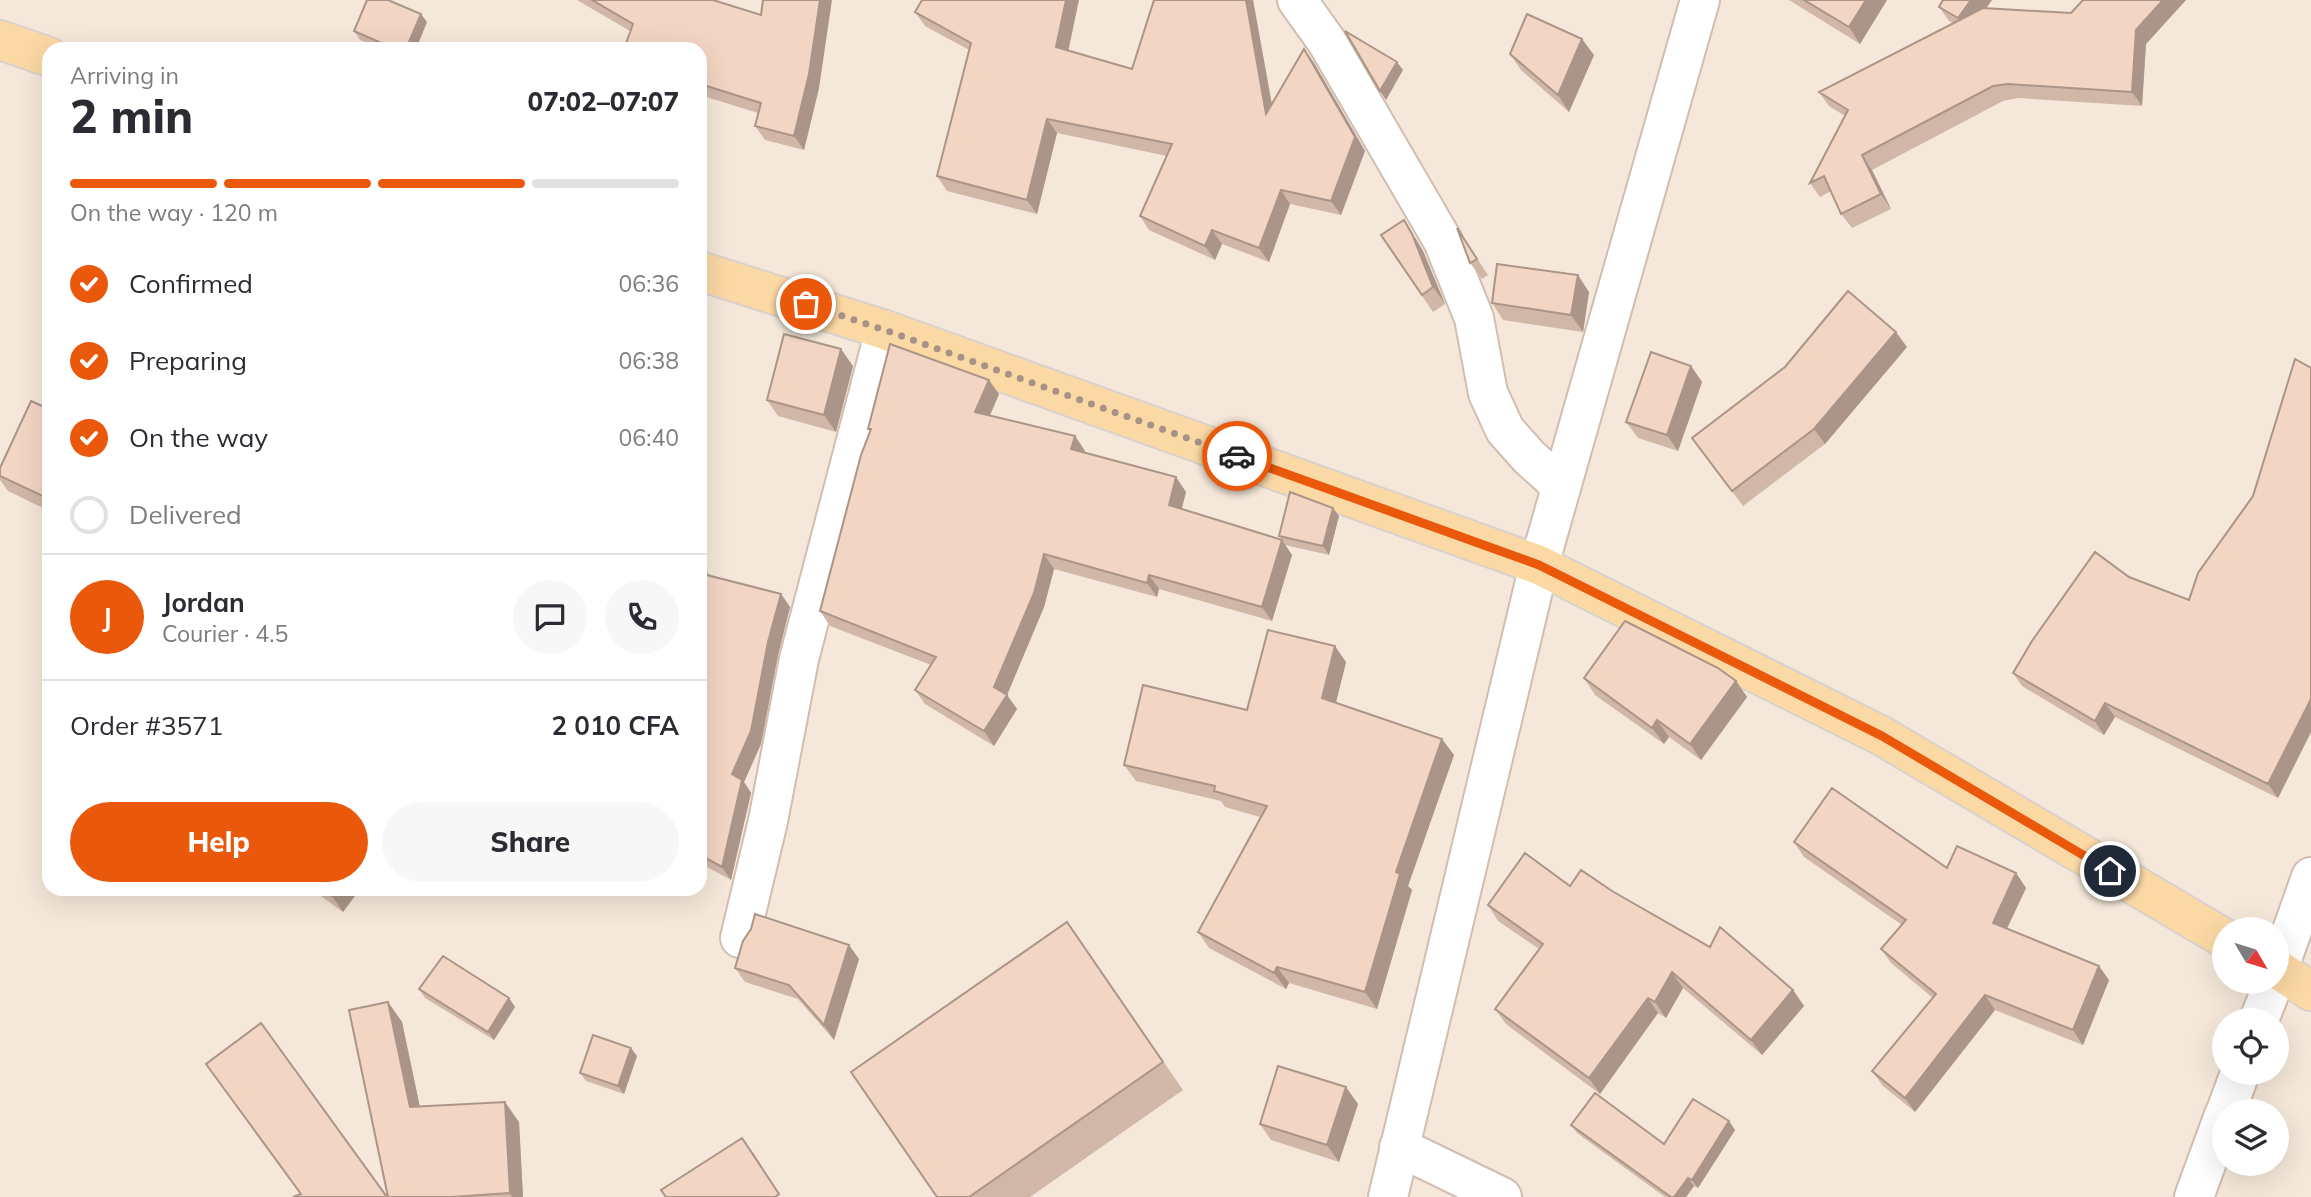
<!DOCTYPE html>
<html lang="en">
<head>
<meta charset="utf-8">
<style>
  :root { --surface:#fff; --page:#f7f7f7; --text:#2b2b33; --muted:#7c7c81; --line:#e1e1e2; --accent:#ea580c }
  body { margin:0; font-family:Mulish,sans-serif; background:var(--page); color:var(--text); height:100vh; display:flex; flex-direction:column; font-size:26px; white-space:nowrap }
  * { box-sizing:border-box; margin:0 }
  p { font-size:23px; color:var(--muted) }
  .icon { flex:none; width:38px; height:38px; fill:none; stroke:currentColor; stroke-width:2; stroke-linecap:round; stroke-linejoin:round }
  .map { position:relative; flex:1; overflow:hidden }
  .panel { position:absolute; left:42px; top:42px; width:665px; height:854px; display:flex; flex-direction:column; background:var(--surface); border-radius:21px; box-shadow:0 7px 28px #0002 }
  .panel>* { flex:none }
  .needle { width:46px; rotate:128deg }
  .controls { position:absolute; left:2212px; top:917px; display:grid; gap:14px }
  .controls a { display:grid; place-items:center; width:77px; height:77px; border-radius:50%; background:var(--surface); box-shadow:0 7px 28px #0002; font-size:35px }
  .pin { position:absolute; display:grid; place-items:center; width:60px; height:60px; color:#fff; margin:-30px; border:4px solid #fff; border-radius:50%; box-shadow:0 2px 7px #0007 }
  .courier { position:absolute; display:grid; place-items:center; width:70px; height:70px; margin:-35px; border:5px solid #ea580c; border-radius:50%; background:#fff; color:#222; box-shadow:0 2px 9px #0007 }
  .overview em { font-style:normal; font-weight:800 }
  .overview div { display:flex; flex-direction:column-reverse }
  .overview { display:flex; align-items:center; justify-content:space-between; height:119px; padding:0 28px }
  h1 { font-size:46px; font-weight:800; line-height:52px }
  .bar { display:grid; grid-template-columns:repeat(4,1fr); gap:10px 7px; align-content:center; height:84px; padding:0 28px }
  .bar i { height:9px; border-radius:5px; background:var(--line) }
  .bar .current { background:var(--accent) }
  .bar p { grid-column:span 4 }
  .line { display:flex; align-items:center; gap:18px; padding:0 28px; border-top:2px solid var(--line) }
  .line div { flex:1 }
  .round { display:grid; place-items:center; flex:none; width:74px; height:74px; border-radius:37px; background:var(--page) }
  ol { padding:0 28px; list-style:none }
  li { display:flex; align-items:center; gap:21px; height:77px }
  li p { margin-inline-start:auto }
  li .icon { padding:7px; border-radius:50%; background:var(--accent); color:#fff; stroke-width:4 }
  li:last-child { color:var(--muted) }
  li i { width:38px; height:38px; border:4px solid var(--line); border-radius:50% }
  .primary-button { display:flex; gap:14px; margin-top:auto; padding:14px 28px }
  .primary-button a { flex:1; height:80px; border-radius:42px; background:var(--accent); color:#fff; font-size:28px; font-weight:800; line-height:80px; text-align:center }
  .primary-button a+a { background:var(--page); color:var(--text) }
  .map>svg:first-child { display:block }
  .residential { fill:#f5e8da; fill-rule:evenodd }
  .lines { fill:none; stroke-linecap:round; stroke-linejoin:round }
  .minor-casing { stroke:#d1beb0; stroke-width:42 }
  .major-casing { stroke:#dad1cd; stroke-width:42 }
  .minor { stroke:#fff; stroke-width:38 }
  .major { stroke:#fbd9a5; stroke-width:38 }
  .wall { fill:#d1b7a8 }
  .shaded-wall { fill:#aa9588 }
  .building { fill:#f3d5c3; stroke:#aa9588; stroke-width:2 }
  .done { stroke:#a89285; stroke-width:7; stroke-dasharray:0 12.6 }
  .route { stroke:#ea580c; stroke-width:9 }
</style>
</head>
<body>
<div class="map">
<svg width="2311" height="1197" viewBox="0 0 2311 1197">
  <rect width="100%" height="100%" fill="#fdf6ec"/>
  <path class="residential" d="M0,0H2311V1197H0ZM49,49H700V889H49ZM2224,929H2277V982H2224ZM2224,1020H2277V1073H2224ZM2224,1111H2277V1164H2224Z"/>
  <g class="lines">
    <g class="minor-casing">
      <path id="minor" d="M1297,0L1327,42L1443,241L1474,318L1488,393L1505,430L1529,457L1561,486
        M740,938L768,821L799,659L885,330
        M2277,973L2311,877
        M2259,1020L2274,982
        M2226,1111L2240,1073
        M1399,1147L1502,1197
        M1388,1197L1539,565L1700,0
        M2194,1197L2224,1115"/>
    </g>
    <g class="major-casing">
      <path id="major" d="M0,40L49,57
        M700,271L885,330L1539,565L1882,736L2224,938
        M2277,969L2311,991"/>
    </g>
    <use href="#minor" class="minor"/>
    <use href="#major" class="major"/>
  </g>
  <path class="wall" d="M577,0H713L819,88L804,150L765,140L755,126L758,113L700,95V49L630,31Z
    M1253,0L1272,104L1304,49L1314,63L1365,151L1341,215L1290,204L1269,262L1222,244L1215,260L1149,230L1140,216L1167,156L1057,133L1037,214L947,191L937,176L969,50L925,26L915,12L1068,51L1132,69Z
    M1789,0H1887L1860,44Z
    M1943,0H1992L1986,8L2071,13L2083,0H2186L2146,44L2142,106L2018,98L2003,101L1872,170L1891,209L1852,228L1841,214L1831,191L1820,197L1810,183L1845,116L1829,106L1819,92L1953,23L1949,21L1939,7Z
    M427,22L416,49H381L360,40L354,31Z
    M1510,54L1594,55L1569,112L1521,70Z
    M1457,228L1488,275L1482,279L1470,263Z
    M1381,235L1415,237L1423,251L1445,304L1433,312Z
    M1589,292L1583,332L1503,320L1492,303Z
    M1907,347L1825,444L1743,506L1692,438Z
    M853,366L836,432L778,416L767,400Z
    M1691,366L1702,382L1678,451L1638,438L1626,422Z
    M2311,368V732L2278,798L2115,717L2104,735L2022,686L2013,673L2129,577L2189,600L2253,496Z
    M999,394L990,416L1075,436L1085,451L1084,452L1186,492L1181,509L1282,540L1279,536L1339,516L1329,555L1285,545L1292,555L1272,621L1159,589L1157,597L1054,569L1044,607L1007,695L1017,709L994,746L925,704L915,690L931,665L830,626L820,611L870,431L868,429Z
    M49,409V511L8,491L0,480V468Z
    M700,567L705,568L710,576L781,594L790,607L778,655L761,744L744,782L751,793L731,880L700,863Z
    M1346,662L1336,703L1454,755L1408,886L1412,890L1377,1009L1289,983L1286,989L1209,948L1198,932L1260,817L1225,807L1221,801L1136,781L1124,765L1247,710Z
    M1584,678L1736,681L1747,697L1701,760L1669,737L1664,744L1595,695Z
    M1794,842L1947,868L2016,873L2026,888L2007,928L2109,980L2083,1045L1995,1010L1915,1112L1883,1086L1872,1071L1933,998L1891,963L1881,949L1902,925L1804,857Z
    M1570,886L1612,891L1710,947L1793,990L1804,1006L1762,1055L1683,988L1666,1018L1658,1013L1600,1094L1506,1024L1495,1009L1539,949L1498,921L1488,905Z
    M311,889H360L343,912Z
    M1067,922L1183,1090L1030,1197H937Z
    M859,959L834,1040L798,999L745,982L735,968Z
    M419,989L509,998L515,1007L494,1040L425,998Z
    M388,1002L402,1022L420,1107L519,1122L523,1197H388Z
    M637,1056L624,1094L586,1081L580,1073Z
    M1358,1104L1339,1162L1271,1140L1260,1124Z
    M1729,1121L1735,1130L1698,1188L1694,1186L1686,1197H1665L1577,1133L1571,1125L1664,1144Z"/>
  <path class="shaded-wall" d="M820,0H832L819,88L804,150L794,136Z
    M1066,0H1079L1066,62L1056,47Z
    M1246,0H1253L1276,128L1266,114Z
    M1866,0H1887L1860,44L1849,27Z
    M1971,0H1992L1968,33L1958,18Z
    M2163,0H2186L2146,44L2142,106L2132,92L2136,30Z
    M421,14L427,22L416,49H406Z
    M1582,39L1594,55L1569,112L1558,95Z
    M1304,49L1314,63L1365,151L1341,215L1331,201Z
    M1397,62L1403,70L1386,100L1380,91Z
    M1047,119L1057,133L1037,214L1027,200Z
    M1862,155L1872,170L1891,209L1881,194Z
    M1281,190L1290,204L1269,262L1259,248Z
    M1404,220L1423,251L1445,304L1433,287Z
    M1212,230L1222,244L1215,260L1205,246Z
    M1578,275L1589,292L1583,332L1571,315Z
    M1896,332L1907,347L1825,444L1814,429Z
    M841,349L853,366L836,432L824,415Z
    M1691,366L1702,382L1678,451L1667,435Z
    M989,380L999,394L985,426L975,412Z
    M1075,436L1085,451L1081,463L1071,449Z
    M1176,477L1186,492L1179,520L1169,505Z
    M1333,508L1339,516L1329,555L1323,546Z
    M1282,540L1292,555L1272,621L1262,607Z
    M1044,554L1054,569L1044,607L1007,695L1017,709L994,746L984,731L994,687Z
    M1149,575L1159,589L1157,597L1147,583Z
    M781,594L790,607L778,655L761,744L744,782L751,793L731,880L722,867L732,774Z
    M1335,646L1346,662L1333,714L1322,698Z
    M1736,681L1747,697L1701,760L1690,744Z
    M2311,699V732L2278,798L2268,784Z
    M2105,703L2115,717L2104,735L2095,721Z
    M1657,720L1669,737L1664,744L1652,728Z
    M1442,739L1454,755L1408,886L1412,890L1377,1009L1365,992L1396,872Z
    M2016,873L2026,888L2003,937L1993,923Z
    M337,889H360L343,912L332,896Z
    M849,945L859,959L834,1040L824,1025Z
    M2099,966L2109,980L2083,1045L2073,1030Z
    M1277,967L1289,983L1286,989L1274,973Z
    M1672,972L1683,988L1666,1018L1655,1002Z
    M1793,990L1804,1006L1762,1055L1751,1040Z
    M1985,995L1995,1010L1915,1112L1905,1098Z
    M509,998L515,1007L494,1040L488,1032Z
    M1648,998L1658,1013L1600,1094L1589,1078Z
    M388,1002L402,1022L424,1127L410,1107Z
    M631,1048L637,1056L624,1094L618,1086Z
    M1346,1087L1358,1104L1339,1162L1327,1145Z
    M505,1102L519,1122L523,1197H512L510,1193Z
    M1729,1121L1735,1130L1698,1188L1692,1180Z
    M742,1138L754,1154L781,1197L779,1194Z
    M1688,1178L1694,1186L1686,1197H1674Z"/>
  <path class="building" d="M367,0H388L421,14L406,49H395L354,31Z
    M592,0H713L761,15L763,0H820L809,74L794,136L755,126L761,103L700,84V49H624L633,24Z
    M922,0H1066L1056,47L1132,69L1154,0H1246L1266,114L1304,49L1355,137L1331,201L1281,190L1259,248L1212,230L1205,246L1140,216L1172,144L1047,119L1027,200L937,176L971,43L915,12Z
    M1804,0H1866L1849,27Z
    M1943,0H1971L1958,18L1939,7Z
    M2083,0H2163L2136,30L2132,92L2008,84L1993,86L1862,155L1881,194L1841,214L1824,176L1810,183L1848,110L1819,92L1983,8L2071,13Z
    M1527,14L1582,39L1558,95L1510,54Z
    M1345,31L1397,62L1380,91Z
    M1404,220L1412,234L1433,287L1422,295L1381,235Z
    M1457,228L1477,259L1470,263Z
    M1497,264L1578,275L1571,315L1492,303Z
    M1848,291L1896,332L1814,429L1732,491L1692,438L1785,367Z
    M784,334L841,349L824,415L767,400Z
    M890,344L989,380L975,412L1075,436L1071,449L1176,477L1169,505L1282,540L1262,607L1149,575L1147,583L1044,554L1034,593L994,687L1007,695L984,731L915,690L936,657L820,611L861,455L871,429H868Z
    M1651,352L1691,366L1667,435L1626,422Z
    M2295,359L2311,368V699L2268,784L2105,703L2095,721L2013,673L2032,641L2095,552L2129,577L2189,600L2198,573L2253,496Z
    M31,401L49,409V499L0,476V468Z
    M1290,492L1333,508L1323,546L1279,536Z
    M700,567L705,568L703,574L781,594L768,642L751,731L732,774L742,780L722,867L700,855Z
    M1625,621L1718,668L1736,681L1690,744L1657,720L1652,728L1584,678Z
    M1268,630L1335,646L1322,698L1442,739L1396,872L1400,874L1365,992L1277,967L1274,973L1198,932L1267,806L1214,791L1215,786L1124,765L1143,685L1247,710Z
    M1832,788L1947,868L1957,846L2016,873L1993,923L2099,966L2073,1030L1985,995L1905,1098L1872,1071L1936,994L1881,949L1906,920L1794,842Z
    M1525,853L1570,886L1581,870L1612,891L1710,947L1720,927L1793,990L1751,1040L1672,972L1655,1002L1648,998L1589,1078L1495,1009L1543,944L1488,905Z
    M322,889H337L332,896Z
    M755,914L849,945L824,1025L789,985L735,968L743,941L751,929Z
    M1067,922L1163,1062L969,1197H937L851,1072Z
    M443,956L509,998L488,1032L419,989Z
    M388,1002L410,1107L505,1102L510,1193L451,1197H388L349,1010Z
    M261,1023L387,1197H293L301,1194L206,1064Z
    M593,1035L631,1048L618,1086L580,1073Z
    M1278,1066L1346,1087L1327,1145L1260,1124Z
    M1595,1093L1664,1144L1693,1099L1729,1121L1692,1180L1688,1178L1674,1197H1671L1571,1125Z
    M742,1138L779,1194L775,1197H666L661,1190Z"/>
  <g class="lines">
    <path class="done" d="M806,304L885,330L1237,456"/>
    <path class="route" d="M1237,456L1539,565L1882,736L2110,871"/>
  </g>
</svg>
<div class="controls">
<a><svg class="needle" viewBox="-14 -14 28 28"><path d="M0-13l5 13h-10z" fill="#e53935"/><path d="M0 13l5-13h-10z" fill="#7c7c81"/></svg></a>
<a><svg class="icon" aria-label="locate" viewBox="0 0 24 24"><circle cx="12" cy="12" r="6"/><path d="M12 2v4M12 18v4M2 12h4M18 12h4"/></svg></a>
<a><svg class="icon" aria-label="layers" viewBox="0 0 24 24"><path d="M12 4l9 5-9 5-9-5zM3 14l9 5 9-5"/></svg></a>
</div>
<div class="pin" style="left:806px;top:304px;background:#ea580c"><svg class="icon" aria-label="bag" viewBox="0 0 24 24"><path d="M5 8h14l-1 12H6zM9 8a3 3 0 0 1 6 0"/></svg></div>
<div class="pin" style="left:2110px;top:871px;background:#1f2937"><svg class="icon" aria-label="home" viewBox="0 0 24 24"><path d="M3 11l9-7 9 7M6 9v11h12V9"/></svg></div>
<div class="courier" style="left:1237px;top:456px"><svg class="icon" aria-label="car" viewBox="0 0 24 24"><path d="M5 17H2v-5l4-1 3-4h7l3 4 3 1v5h-3M9 17h6M6 11h13"/><circle cx="7" cy="17" r="2"/><circle cx="17" cy="17" r="2"/></svg></div>
<section class="panel">
<div class="overview"><div><h1>2 min</h1><p>Arriving in</p></div><em>07:02–07:07</em></div>
<div class="bar"><i class="current"></i><i class="current"></i><i class="current"></i><i></i><p>On the way · 120 m</p></div>
<ol>
<li><svg class="icon" aria-label="check" viewBox="0 0 24 24"><path d="M5 12l5 5 9-10"/></svg>Confirmed<p>06:36</p></li>
<li><svg class="icon" aria-label="check" viewBox="0 0 24 24"><path d="M5 12l5 5 9-10"/></svg>Preparing<p>06:38</p></li>
<li><svg class="icon" aria-label="check" viewBox="0 0 24 24"><path d="M5 12l5 5 9-10"/></svg>On the way<p>06:40</p></li>
<li><i></i>Delivered</li>
</ol>
<div class="line" style="height:126px"><b class="round" style="background:var(--accent);color:#fff">J</b><div><b>Jordan</b><p>Courier · 4.5</p></div><a class="round"><svg class="icon" aria-label="chat" viewBox="0 0 24 24"><path d="M4 5h16v11H9l-5 4z"/></svg></a><a class="round"><svg class="icon" aria-label="phone" viewBox="0 0 24 24"><path d="M5 4h4l2 5-3 2q2 4 5 5l2-3 5 2v4C11 20 4 13 5 4z"/></svg></a></div>
<div class="line" style="height:91px"><div>Order #3571</div><b>2 010 CFA</b></div>
<div class="primary-button"><a>Help</a><a>Share</a></div>
</section>
</div>
</body>
</html>
